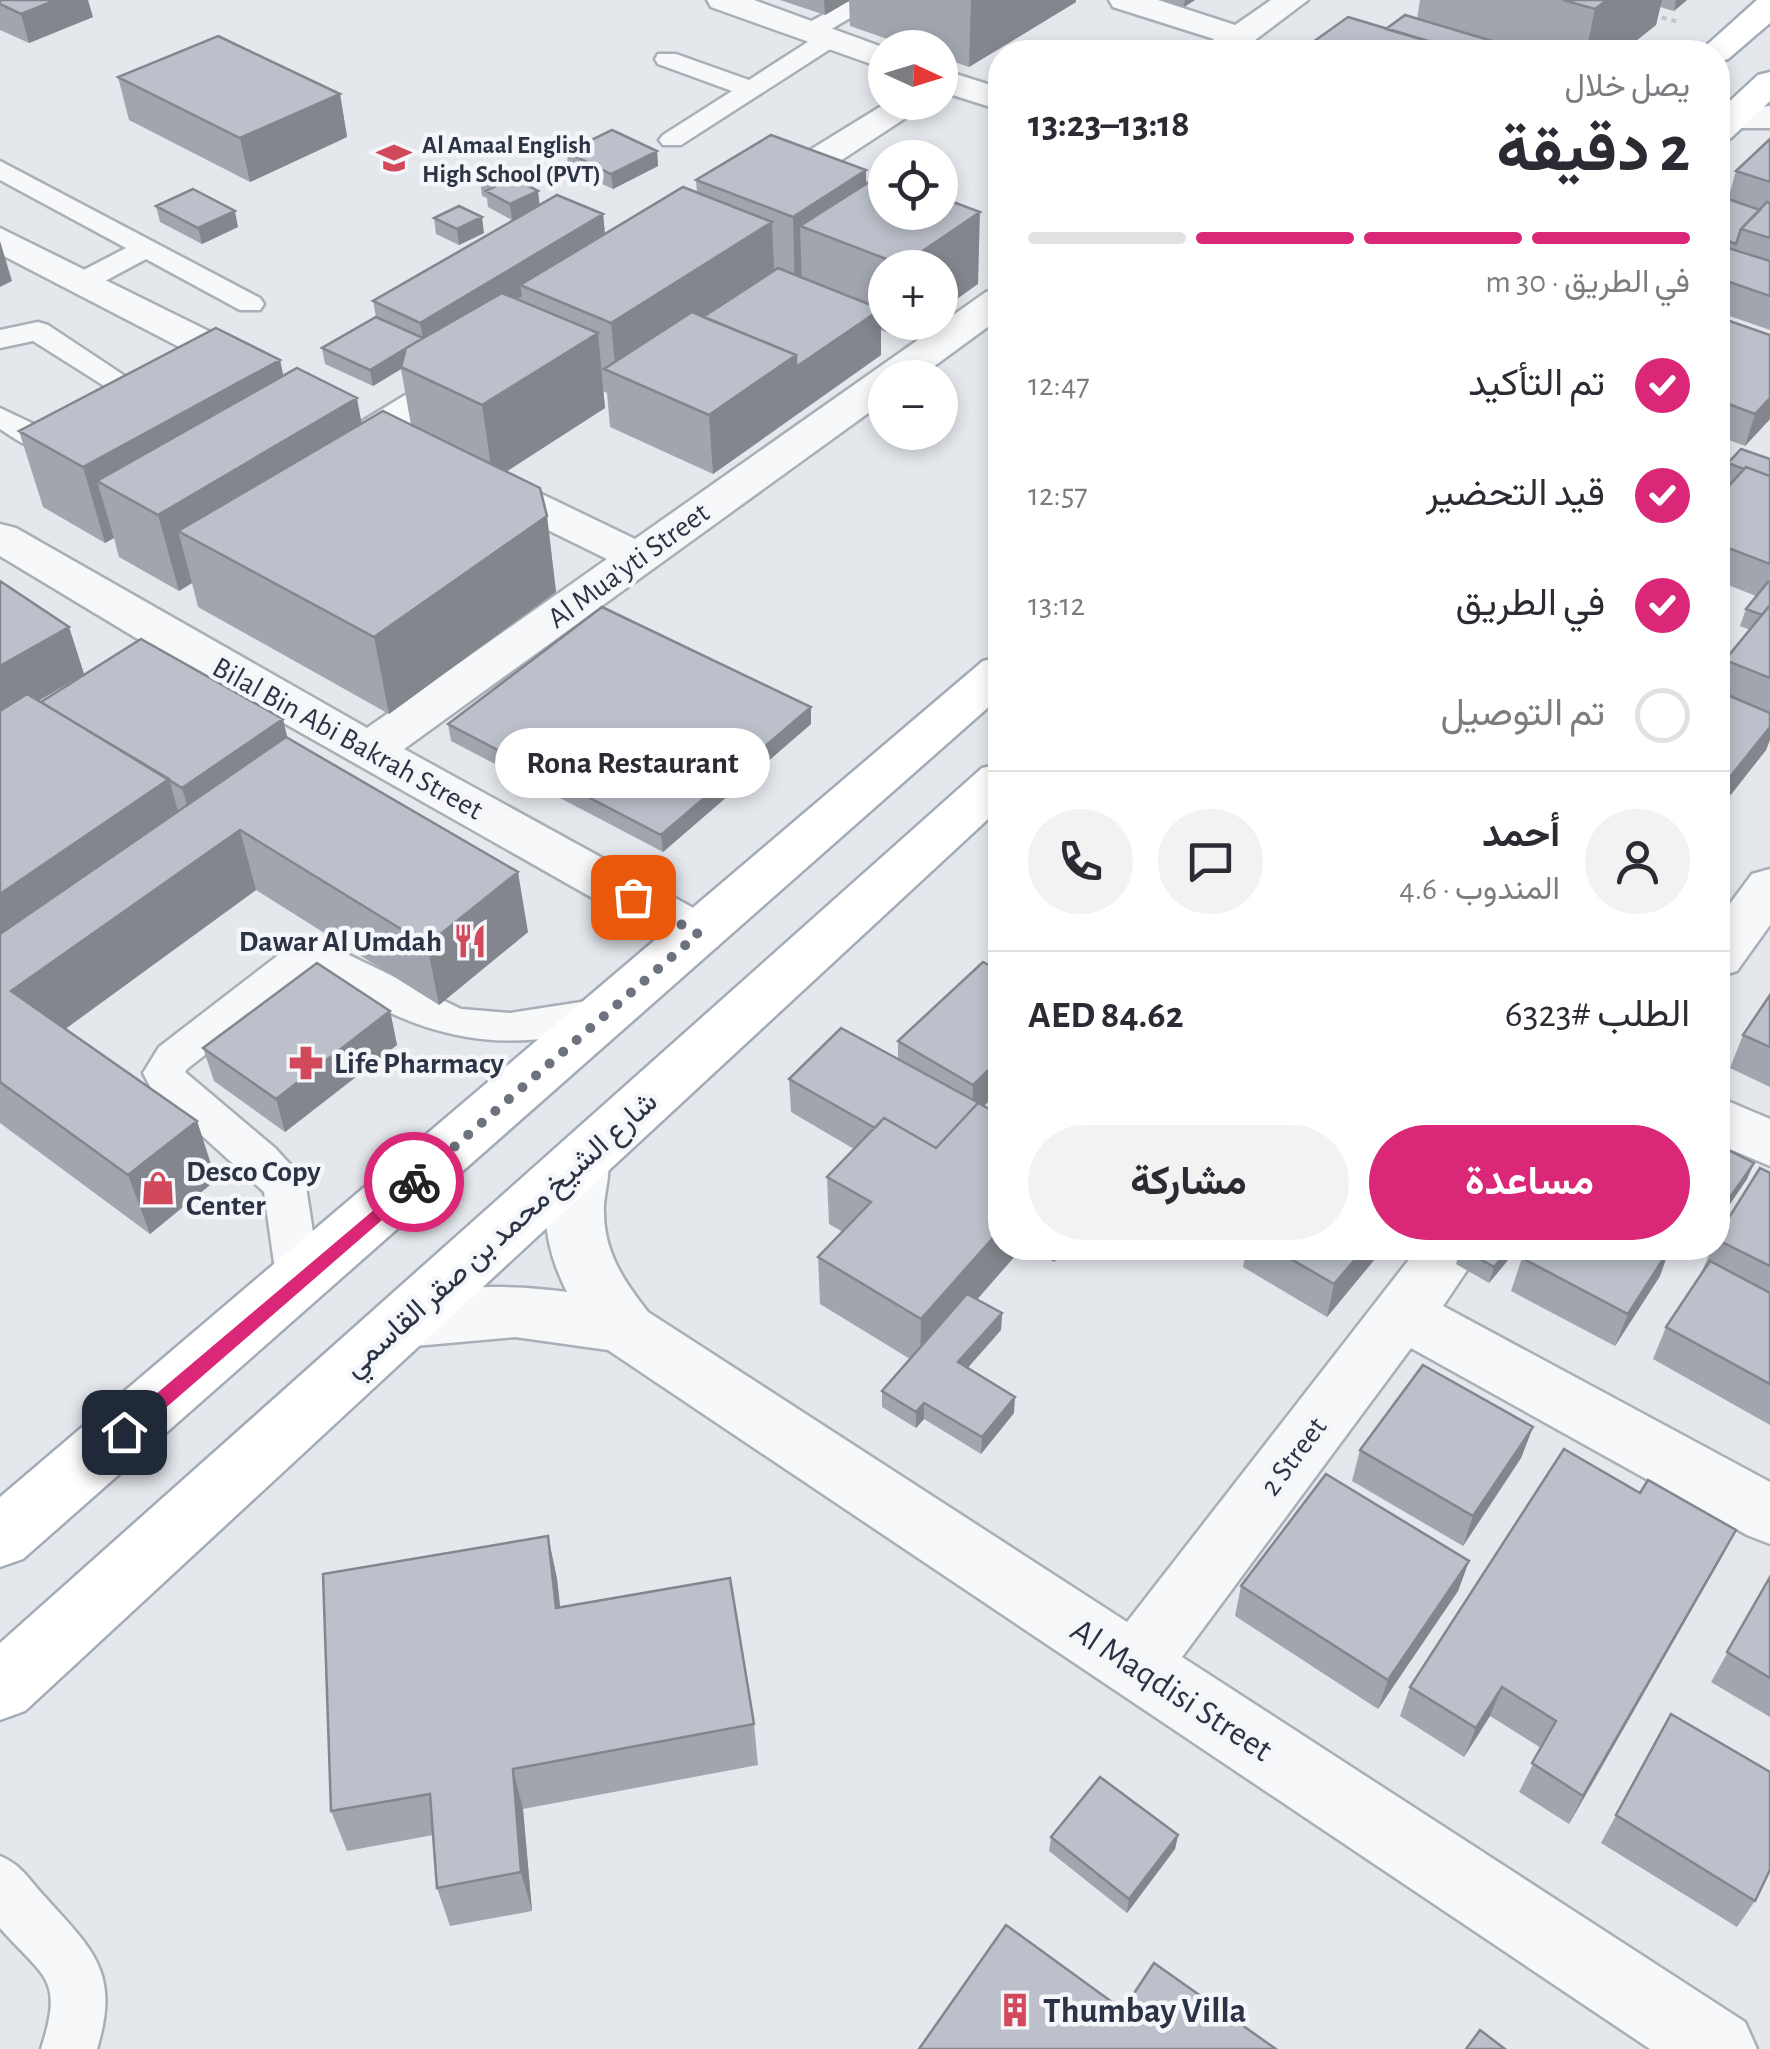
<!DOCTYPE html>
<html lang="ar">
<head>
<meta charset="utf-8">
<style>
  :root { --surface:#fff; --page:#f2f2f3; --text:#2b2b33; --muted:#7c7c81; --line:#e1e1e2; --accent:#db2777 }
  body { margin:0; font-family:"Alegreya Sans",Vazirmatn,sans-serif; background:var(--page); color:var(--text); direction:rtl; height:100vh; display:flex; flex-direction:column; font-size:38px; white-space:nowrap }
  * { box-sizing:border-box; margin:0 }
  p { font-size:32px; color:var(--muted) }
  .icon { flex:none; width:55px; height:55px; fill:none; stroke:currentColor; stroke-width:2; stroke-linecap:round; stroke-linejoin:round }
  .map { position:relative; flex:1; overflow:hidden; direction:ltr }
  .details { position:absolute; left:988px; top:40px; width:742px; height:1220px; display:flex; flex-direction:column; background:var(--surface); border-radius:40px; box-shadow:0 5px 15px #0003; direction:rtl }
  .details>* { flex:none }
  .needle { width:65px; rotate:94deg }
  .controls { position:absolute; left:868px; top:30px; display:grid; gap:20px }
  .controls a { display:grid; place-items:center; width:90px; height:90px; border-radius:50%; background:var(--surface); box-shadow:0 5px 15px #0003; font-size:50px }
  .pin { position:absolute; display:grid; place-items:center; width:85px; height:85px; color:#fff; margin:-42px; border-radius:20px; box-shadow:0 5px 15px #0006 }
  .courier { position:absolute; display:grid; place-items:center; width:100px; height:100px; margin:-50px; border:8px solid #db2777; border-radius:50%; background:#fff; color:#222; box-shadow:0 2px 12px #0007 }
  .bubble { position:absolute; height:70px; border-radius:35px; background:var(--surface); box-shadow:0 5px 15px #0003; font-size:32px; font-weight:700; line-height:70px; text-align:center; direction:rtl }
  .head em { font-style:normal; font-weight:700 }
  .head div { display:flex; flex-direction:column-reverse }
  .head { display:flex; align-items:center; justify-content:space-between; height:170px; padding:0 40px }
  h1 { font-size:65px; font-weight:700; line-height:75px }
  .bar { display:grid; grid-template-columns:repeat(4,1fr); gap:15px 10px; align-content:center; height:120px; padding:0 40px }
  .bar i { height:12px; border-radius:8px; background:var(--line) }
  .bar .active { background:var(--accent) }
  .bar p { grid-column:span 4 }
  .line { display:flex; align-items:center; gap:25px; padding:0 40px; border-top:2px solid var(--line) }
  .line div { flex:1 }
  .round { display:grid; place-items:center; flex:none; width:105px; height:105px; border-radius:52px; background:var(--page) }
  ol { padding:0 40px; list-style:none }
  li { display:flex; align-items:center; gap:30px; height:110px }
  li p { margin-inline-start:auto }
  li .icon { padding:10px; border-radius:50%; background:var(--accent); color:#fff; stroke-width:4 }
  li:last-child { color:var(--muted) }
  li i { width:55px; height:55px; border:5px solid var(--line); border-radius:50% }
  .action { display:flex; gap:20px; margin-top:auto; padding:20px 40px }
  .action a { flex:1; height:115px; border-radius:60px; background:var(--accent); color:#fff; font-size:40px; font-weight:700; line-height:115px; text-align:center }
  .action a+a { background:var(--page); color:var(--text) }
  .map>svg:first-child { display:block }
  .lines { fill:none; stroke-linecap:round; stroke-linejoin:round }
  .service-casing { stroke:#a9aeb7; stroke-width:5 }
  .minor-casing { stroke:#a9aeb7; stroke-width:5 }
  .primary-casing { stroke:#a3abb8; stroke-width:5 }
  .path { stroke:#c2c5cb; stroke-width:4; stroke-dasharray:5 5; stroke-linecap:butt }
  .service { fill:#f7f8fa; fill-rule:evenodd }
  .minor { fill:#f7f8fa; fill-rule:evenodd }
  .primary { fill:#fff; fill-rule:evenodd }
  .wall { fill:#a1a5ae }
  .shaded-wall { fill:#83868d }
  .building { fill:#bbc0ca; stroke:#83868d; stroke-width:2.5 }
  .route { fill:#db2777 }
  .done { stroke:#6c737f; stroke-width:10; stroke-dasharray:0 18 }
  .labels { text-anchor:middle; stroke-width:9; stroke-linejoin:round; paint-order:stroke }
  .far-poi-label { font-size:25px; font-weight:bold; fill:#2b3445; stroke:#f4f6f9; text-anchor:start }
  .street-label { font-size:30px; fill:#2b3445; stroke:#f4f6f9 }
  .poi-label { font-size:30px; font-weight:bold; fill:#2b3445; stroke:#f4f6f9; text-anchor:start }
  .near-street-label { font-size:35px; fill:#2b3445; stroke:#f4f6f9 }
  .near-poi-label { font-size:35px; font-weight:bold; fill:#2b3445; stroke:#f4f6f9; text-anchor:start }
</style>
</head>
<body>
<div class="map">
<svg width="1770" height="2049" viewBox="0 0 1770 2049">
  <rect width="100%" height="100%" fill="#e4e7ec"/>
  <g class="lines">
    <g class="service-casing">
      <path id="service" d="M851,0H881L826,32L838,34L841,39L838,44L681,145H663L659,140L663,135L732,91L658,64L655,59L658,54H676L749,80L814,38L800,37L797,32L800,27Z
        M0,161L260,298L264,304L260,310H240L146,259L92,288H72L68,282L72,276L126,248L0,180Z
        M38,322L48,325L149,392C135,412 69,446 44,449C29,450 13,437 0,429V408L42,428L117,394L33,341L0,348V330Z
        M324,943L461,1009L510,1013L607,998L621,1002L627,1012L621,1022C500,1059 422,1040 318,972L309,973L187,1069L185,1072L275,1148L300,1175L306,1187L321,1284L315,1297L299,1302L283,1297L277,1284L264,1192L152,1090L143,1073L159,1047L285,950Z
        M0,1856C22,1865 29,1880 45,1897C94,1951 120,1973 97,2049H41C64,1977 45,1979 0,1928Z"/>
    </g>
    <g class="minor-casing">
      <path id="minor" d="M707,0H754L885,48V69L711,7Z
        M1109,0H1158L1235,25L1271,0H1308L1239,52H1201L1214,39L1113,7Z
        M940,69L1000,88V110L940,91Z
        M888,102H930L776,203H750L745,195L750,187Z
        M1770,106V128H1718V112Z
        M0,228L273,363L279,372L273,381L259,384L245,381L0,254Z
        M1000,288V318L918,378H885V401L404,749L717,921L725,934L717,947L698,953L679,947L171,659L0,556V524L16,528L367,728L607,559L464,489L457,480L464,471L479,467L494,471L635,539L986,292Z
        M472,360L486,363L492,372L486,381L391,440L376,444L361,440L355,431L361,422L458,363Z
        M1770,869V925L1737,971L1718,977V920L1752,874Z
        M1718,1097L1770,1119V1166L1718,1144Z
        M582,1138L602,1144C614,1165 606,1182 604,1205C602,1249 622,1279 648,1312L1127,1622L1418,1248H1482L1443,1306L1770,1482V1544L1747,1535L1411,1348L1182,1657L1745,2022L1757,2049H1650L608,1350L515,1337L404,1347L382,1340L373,1322L382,1304C441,1284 506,1284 567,1292C543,1245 536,1192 562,1144Z"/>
    </g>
    <g class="primary-casing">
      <path id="primary" d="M1757,0H1770V23L1728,59L1718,62V52H1699Z
        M1770,72V101L1731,138L1718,140V112L1758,75Z
        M1000,657V697L23,1559L0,1567V1497L983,661Z
        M1000,764V808L25,1711L0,1720V1643L982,768Z"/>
    </g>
    <path class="path" d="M1652,15L1679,22"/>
    <use href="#service" class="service"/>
    <use href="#minor" class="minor"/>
    <use href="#primary" class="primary"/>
  </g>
  <path class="wall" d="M0,0L93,17L29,43L0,30Z
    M780,0H1076V2L969,67L940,57V48H913L850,26L849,1L825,15Z
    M1161,0H1195L1184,7Z
    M1420,0H1687L1674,11L1660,7L1656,25L1622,52H1299L1417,19Z
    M118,77L340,94L347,137L250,182L129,120Z
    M1770,139V330L1718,312V257L1720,255H1718V209L1728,199L1736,171Z
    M657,151L658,166L613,189L568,168L567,152Z
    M866,170V183L978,284L940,268H885V322H924L902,338L881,330V355L713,474L610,427L607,393L603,391L605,408L506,472L547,516L556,592L389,714L198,607L192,583L179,591L119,557L114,538L105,543L43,507L19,431L280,360L283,376L362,423L411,425L401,369L373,386L325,364L322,348L376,317L373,301L527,212L512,220L488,207L487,198L482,196L480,180L540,205L603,214L605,234L697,193L696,180Z
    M156,206L238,227L202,244L160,222Z
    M434,218L484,233L459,245L436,234Z
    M1718,317L1770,419L1745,446L1718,436Z
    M1770,459V740L1766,750L1718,811V684L1725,660L1750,630L1740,626L1746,609L1756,596L1718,581V498L1731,483L1723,480L1728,463Z
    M0,581L69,627L84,674L39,701L41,702L283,719L287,738L528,932L439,1005L256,890L65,1029L197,1121L216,1180L150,1234L0,1123Z
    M448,724H811L663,852L451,741Z
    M1000,971V1090L984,1106L1000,1248H1022L977,1299L1002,1313L1001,1330L967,1368L1014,1413L981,1454L924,1419L916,1428L882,1407V1391L910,1359L820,1304L818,1257L843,1232L829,1224L827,1177L854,1149L791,1112L789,1079L898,1059V1041Z
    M1770,995V1087L1730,1068L1743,1035Z
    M390,1011L397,1045L285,1132L214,1081L203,1048Z
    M1718,1160L1754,1163L1747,1179L1719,1220L1718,1219Z
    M1770,1173V1425L1653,1359L1666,1327L1703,1272L1702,1271L1712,1248H1718V1235Z
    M1029,1248H1066L1054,1262Z
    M1247,1248H1384L1327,1317L1243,1267Z
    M1461,1248H1518L1489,1283L1456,1264Z
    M1522,1258L1660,1276L1615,1346L1511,1291Z
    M1533,1427L1521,1458L1463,1546L1352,1481L1360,1450Z
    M1640,1493L1736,1530L1720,1560L1569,1824L1519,1792L1541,1748L1490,1716L1464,1757L1400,1716L1410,1687Z
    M548,1536L557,1579L560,1607L754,1724L758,1765L523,1809L532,1911L450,1926L437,1888L433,1835L347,1851L331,1811Z
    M1469,1561L1458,1591L1378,1709L1235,1616L1241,1586Z
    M1770,1577V1717L1711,1682Z
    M1671,1714L1755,1901L1737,1927L1601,1843Z
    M1178,1835L1175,1849L1127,1913L1049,1851L1051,1837Z"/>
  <path class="shaded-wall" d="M56,0H88L93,17L29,43L21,14Z
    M824,0H849V1L825,15Z
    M971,0H1076V2L969,67Z
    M1185,0H1195L1184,7Z
    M1607,0H1662L1656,25L1622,52H1586L1595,9Z
    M1676,0H1687L1674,11Z
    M340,94L347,137L250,182L240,138Z
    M657,151L658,166L613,189L611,174Z
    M866,170L867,242L800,226L802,285L795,289L793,217Z
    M538,191L540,207L512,220L510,204Z
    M235,211L238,227L202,244L198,228Z
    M980,212L978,284L940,311V268H902V265Z
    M603,214L606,245L520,285L522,296L373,386L370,370L423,338L420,323Z
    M482,217L484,233L459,245L457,229Z
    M772,222L775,294L616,374L611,323Z
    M0,241L12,281L0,287Z
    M881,309V355L713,474L709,415L796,355Z
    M902,322H924L902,338Z
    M598,333L605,408L493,480L482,405Z
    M280,360L296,435L97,481L114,538L105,543L83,467Z
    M357,398L371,474L178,531L192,583L179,591L158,515Z
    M1770,398V419L1745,446L1755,414Z
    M547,516L556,592L389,714L374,637Z
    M69,627L84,674L0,723V666Z
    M811,707V724L663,852L661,835Z
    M283,719L294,766L196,836L182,788Z
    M1770,727V740L1766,750L1718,811V792Z
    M169,779L186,839L0,970V894Z
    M240,830L256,890L35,1051L11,991Z
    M518,872L528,932L439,1005L427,945Z
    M390,1011L397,1045L285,1132L276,1099Z
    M1000,1059V1090L972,1118L973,1085Z
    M197,1121L216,1180L150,1234L128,1175Z
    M1754,1163L1747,1179L1719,1220L1726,1203Z
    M1000,1230V1248H1022L920,1365L921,1319Z
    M1055,1248H1066L1054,1262Z
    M1365,1248H1384L1327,1317L1334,1284Z
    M1510,1248H1518L1489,1283L1494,1267Z
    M1670,1248L1660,1276L1615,1346L1628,1314Z
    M1002,1313L1001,1330L958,1379V1362Z
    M1015,1397L1014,1413L981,1454L982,1437Z
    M924,1403V1419L916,1428V1412Z
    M1533,1427L1521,1458L1463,1546L1473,1516Z
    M1736,1530L1720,1560L1569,1824L1583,1796Z
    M548,1536L557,1579L565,1651L556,1608Z
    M1469,1561L1458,1591L1378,1709L1388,1680Z
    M1502,1687L1490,1716L1464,1757L1476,1728Z
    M513,1769L523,1809L532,1911L521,1872Z
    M1178,1835L1175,1849L1127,1913L1129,1899Z"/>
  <path class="building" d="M0,0H56L21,14L0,4Z
    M1563,0H1607L1595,9Z
    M1405,15L1529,52H1465L1386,29Z
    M1348,17L1465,52H1299Z
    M218,36L340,94L240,138L118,77Z
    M612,130L657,151L611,174L567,152Z
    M771,135L866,170L793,217L696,180Z
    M1770,139V182L1736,171Z
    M499,171L538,191L510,204L486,191L494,187L480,180Z
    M880,175L885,177V212H940V197L980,212L902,265L800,226Z
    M683,187L772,222L611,323L520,285Z
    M193,189L235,211L198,228L156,206Z
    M557,195L603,214L420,323L373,301Z
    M1728,199L1760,210L1741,229L1736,244L1718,237V209Z
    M1767,202L1770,203V238L1741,229Z
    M459,206L482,217L457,229L434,218Z
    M1728,248L1770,261V296L1718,278V257Z
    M778,268L881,309L796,367V355L703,317Z
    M502,293L598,333L482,405L401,367L406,348Z
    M692,312L796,355L709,415L604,369Z
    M376,317L423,338L370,370L322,348Z
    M1718,317L1770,335V398L1755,414L1718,400Z
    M216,328L280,360L83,467L19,431Z
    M297,368L357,398L158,515L97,481Z
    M383,411L540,488L547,516L374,637L178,531Z
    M1741,449L1770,459V476L1746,467L1744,469L1728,463Z
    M1746,467L1770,476V564L1718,544V498Z
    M0,581L69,627L0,666Z
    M1768,582H1770V605L1762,615L1746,609Z
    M1770,605V678L1725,660Z
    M602,607L811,707L661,835L448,724Z
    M141,639L283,719L182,788L41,702Z
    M1718,691L1770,713V727L1718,792Z
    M27,694L169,779L0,894V711Z
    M286,737L518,872L427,945L240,830L11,991L197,1121L128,1175L0,1082V934Z
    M983,962L1000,971V1059L973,1085L898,1041Z
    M317,963L390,1011L276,1099L203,1048Z
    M1770,995V1047L1743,1035Z
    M841,1028L986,1107L978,1103L936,1148L884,1118L875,1128L789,1079Z
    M978,1103L1000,1115V1230L921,1319L818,1257L871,1202L827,1177L884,1118L936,1148Z
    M1726,1149L1754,1163L1726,1203L1718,1198V1160Z
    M1760,1168L1770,1173V1266L1718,1240V1235Z
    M1272,1248H1365L1334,1284Z
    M1461,1248H1510L1494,1267Z
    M1529,1248H1670L1628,1314L1522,1258Z
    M1710,1261L1770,1293V1384L1666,1327Z
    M967,1294L1002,1313L958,1362L1015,1397L982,1437L924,1403L916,1412L882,1391Z
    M1423,1365L1533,1427L1473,1516L1360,1450Z
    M1564,1449L1640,1493L1648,1480L1736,1530L1583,1796L1532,1763L1556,1721L1502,1687L1476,1728L1410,1687Z
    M1326,1474L1469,1561L1388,1680L1241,1586Z
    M548,1536L556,1608L730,1578L754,1724L513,1769L521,1872L437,1888L430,1794L331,1811L323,1574Z
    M1770,1577V1678L1727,1652Z
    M1671,1714L1770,1772V1870L1755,1901L1616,1815Z
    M1100,1777L1178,1835L1129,1899L1051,1837Z
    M1006,1925L1123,2010L1154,1963L1276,2049H919Z
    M1480,2030L1505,2049H1466Z"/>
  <path class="route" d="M414,1176L420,1178V1187L131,1438H117V1427Z"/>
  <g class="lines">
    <path class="done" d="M414,1182L698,934L633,897"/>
  </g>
  <defs>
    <g id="school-bare" transform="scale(2.7)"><path d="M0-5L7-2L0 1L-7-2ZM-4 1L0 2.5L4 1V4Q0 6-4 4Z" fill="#d1495b" stroke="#f4f6f9" stroke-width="2.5" paint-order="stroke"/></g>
    <g id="restaurant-bare" transform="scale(2.7)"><path d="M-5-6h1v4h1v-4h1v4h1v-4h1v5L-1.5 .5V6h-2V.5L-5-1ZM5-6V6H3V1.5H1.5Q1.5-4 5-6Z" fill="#d1495b" stroke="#f4f6f9" stroke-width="2.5" paint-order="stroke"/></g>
    <g id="pharmacy-bare" transform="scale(2.7)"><path d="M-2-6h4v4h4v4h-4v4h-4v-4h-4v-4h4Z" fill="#d1495b" stroke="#f4f6f9" stroke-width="2.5" paint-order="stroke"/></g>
    <g id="shop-bare" transform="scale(2.7)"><path d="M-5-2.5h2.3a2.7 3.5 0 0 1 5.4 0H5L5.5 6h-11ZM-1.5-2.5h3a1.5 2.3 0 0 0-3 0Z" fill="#d1495b" stroke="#f4f6f9" stroke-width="2.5" paint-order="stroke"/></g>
    <g id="building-bare" transform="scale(2.7)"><path d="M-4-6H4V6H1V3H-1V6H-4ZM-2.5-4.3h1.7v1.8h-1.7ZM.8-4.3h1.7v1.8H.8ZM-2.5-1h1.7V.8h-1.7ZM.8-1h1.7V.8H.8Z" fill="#d1495b" stroke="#f4f6f9" stroke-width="2.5" paint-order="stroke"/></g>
  </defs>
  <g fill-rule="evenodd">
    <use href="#school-bare" x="394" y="158"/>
    <use href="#restaurant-bare" x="470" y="941"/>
    <use href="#pharmacy-bare" x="306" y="1063"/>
    <use href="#shop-bare" x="158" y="1188"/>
    <use href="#building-bare" x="1015" y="2010"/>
  </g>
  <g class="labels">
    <g class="far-poi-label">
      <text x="422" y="153">Al Amaal English<tspan x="422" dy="29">High School (PVT)</tspan></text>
    </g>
    <g class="street-label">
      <text transform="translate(628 565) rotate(-36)" y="10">Al Mua'yti Street</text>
      <text transform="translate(348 738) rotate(29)" y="10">Bilal Bin Abi Bakrah Street</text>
      <text transform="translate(500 1234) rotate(-42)" y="10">شارع الشيخ محمد بن صقر القاسمي</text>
      <text transform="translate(1293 1456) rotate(-53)" y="10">2 Street</text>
    </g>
    <g class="poi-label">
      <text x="442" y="951" text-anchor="end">Dawar Al Umdah</text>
      <text x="334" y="1073">Life Pharmacy</text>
      <text x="186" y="1181">Desco Copy<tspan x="186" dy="34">Center</tspan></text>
    </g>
    <g class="near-street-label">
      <text transform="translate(1172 1689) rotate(33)" y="12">Al Maqdisi Street</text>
    </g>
    <g class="near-poi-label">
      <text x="1043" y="2022">Thumbay Villa</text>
    </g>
  </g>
</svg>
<div class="controls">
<a><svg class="needle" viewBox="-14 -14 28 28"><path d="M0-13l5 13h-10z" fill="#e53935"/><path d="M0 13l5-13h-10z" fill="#7c7c81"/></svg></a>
<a><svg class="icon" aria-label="locate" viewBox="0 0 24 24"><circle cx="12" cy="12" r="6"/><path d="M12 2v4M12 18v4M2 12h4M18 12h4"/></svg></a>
<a>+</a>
<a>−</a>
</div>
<div class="pin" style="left:633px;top:897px;background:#ea580c"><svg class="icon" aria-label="bag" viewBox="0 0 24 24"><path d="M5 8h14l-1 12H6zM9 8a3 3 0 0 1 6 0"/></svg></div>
<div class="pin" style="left:124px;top:1432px;background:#1f2937"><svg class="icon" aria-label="home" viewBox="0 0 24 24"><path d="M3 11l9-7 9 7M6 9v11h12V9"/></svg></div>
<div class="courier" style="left:414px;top:1182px"><svg class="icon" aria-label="bike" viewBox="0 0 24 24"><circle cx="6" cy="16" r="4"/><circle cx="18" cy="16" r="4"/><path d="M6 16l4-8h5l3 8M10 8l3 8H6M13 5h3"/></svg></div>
<div class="bubble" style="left:495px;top:728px;width:275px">Rona Restaurant</div>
<section class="details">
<div class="head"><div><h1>2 دقيقة</h1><p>يصل خلال</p></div><em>13:18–13:23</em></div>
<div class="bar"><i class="active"></i><i class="active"></i><i class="active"></i><i></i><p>في الطريق · 30 m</p></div>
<ol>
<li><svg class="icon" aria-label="check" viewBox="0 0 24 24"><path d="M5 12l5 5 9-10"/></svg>تم التأكيد<p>12:47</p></li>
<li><svg class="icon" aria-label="check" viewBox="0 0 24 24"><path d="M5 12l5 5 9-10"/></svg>قيد التحضير<p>12:57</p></li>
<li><svg class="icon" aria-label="check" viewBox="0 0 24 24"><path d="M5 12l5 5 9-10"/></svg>في الطريق<p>13:12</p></li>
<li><i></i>تم التوصيل</li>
</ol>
<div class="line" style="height:180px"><a class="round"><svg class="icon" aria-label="person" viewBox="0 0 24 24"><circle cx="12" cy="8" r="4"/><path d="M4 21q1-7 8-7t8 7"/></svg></a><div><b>أحمد</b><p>المندوب · 4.6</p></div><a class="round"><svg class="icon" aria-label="chat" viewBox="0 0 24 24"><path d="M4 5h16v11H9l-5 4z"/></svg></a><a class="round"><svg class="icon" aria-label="phone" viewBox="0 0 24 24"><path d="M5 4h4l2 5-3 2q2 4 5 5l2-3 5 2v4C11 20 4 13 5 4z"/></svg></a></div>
<div class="line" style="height:130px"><div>الطلب #6323</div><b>AED 84.62</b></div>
<div class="action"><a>مساعدة</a><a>مشاركة</a></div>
</section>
</div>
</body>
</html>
